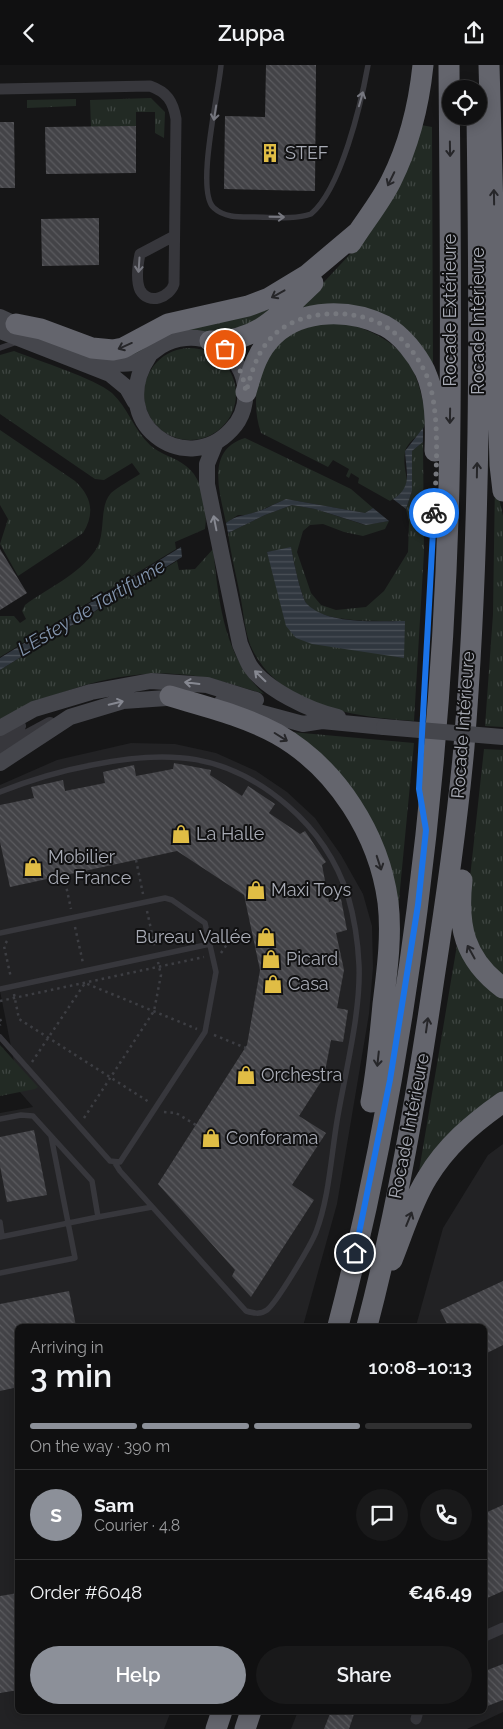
<!DOCTYPE html>
<html lang="en">
<head>
<meta charset="utf-8">
<style>
  :root { --surface:#101011; --page:#19191a; --text:#f1f3f6; --muted:#9c9d9f; --line:#303031; --accent:#8c9099 }
  body { margin:0; font-family:Raleway,sans-serif; background:var(--page); color:var(--text); height:100vh; display:flex; flex-direction:column; font-size:19px; white-space:nowrap }
  * { box-sizing:border-box; margin:0 }
  p { font-size:16px; color:var(--muted) }
  .icon { flex:none; width:28px; height:28px; fill:none; stroke:currentColor; stroke-width:2; stroke-linecap:round; stroke-linejoin:round }
  .map { position:relative; flex:1; overflow:hidden }
  .drawer { position:absolute; left:15px; top:1259px; width:472px; height:390px; display:flex; flex-direction:column; background:var(--surface); border-radius:8px; box-shadow:0 2px 12px #0003,0 0 0 1px var(--line) }
  .drawer>* { flex:none }
  .controls { position:absolute; left:442px; top:15px; display:grid; gap:10px }
  .controls a { display:grid; place-items:center; width:45px; height:45px; border-radius:50%; background:var(--surface); box-shadow:0 2px 12px #0003,0 0 0 1px var(--line); font-size:25px }
  .pin { position:absolute; display:grid; place-items:center; width:42px; height:42px; color:#fff; margin:-21px; border:2px solid #fff; border-radius:50%; box-shadow:0 1px 5px #0007 }
  .courier { position:absolute; display:grid; place-items:center; width:50px; height:50px; margin:-25px; border:4px solid #1a73e8; border-radius:50%; background:#fff; color:#222; box-shadow:0 1px 6px #0007 }
  .headline em { font-style:normal; font-weight:600 }
  .headline div { display:flex; flex-direction:column-reverse }
  .headline { display:flex; align-items:center; justify-content:space-between; height:85px; padding:0 15px }
  h1 { font-size:32px; font-weight:600; line-height:38px }
  .bar { display:grid; grid-template-columns:repeat(4,1fr); gap:8px 5px; align-content:center; height:60px; padding:0 15px }
  .bar i { height:6px; border-radius:4px; background:var(--line) }
  .bar .selected { background:var(--accent) }
  .bar p { grid-column:span 4 }
  .line { display:flex; align-items:center; gap:12px; padding:0 15px; border-top:1px solid var(--line) }
  .line div { flex:1 }
  .round { display:grid; place-items:center; flex:none; width:52px; height:52px; border-radius:26px; background:var(--page) }
  .cta { display:flex; gap:10px; margin-top:auto; padding:10px 15px }
  .cta a { flex:1; height:58px; border-radius:30px; background:var(--accent); color:#fff; font-size:20px; font-weight:600; line-height:58px; text-align:center }
  .cta a+a { background:var(--page); color:var(--text) }
  header { display:flex; justify-content:space-between; align-items:center; height:65px; padding:0 15px; background:var(--surface); font-size:22px; font-weight:600 }
  .map>svg:first-child { display:block }
  .built { fill:#222224 }
  .grass { fill:url(#grass-tufts); fill-rule:evenodd }
  .water { fill:url(#water-rules) }
  .building { fill:url(#building-back-hatch) }
  .lines { fill:none; stroke-linecap:round; stroke-linejoin:round }
  .path { stroke:#3d3e43; stroke-width:2.5; stroke-dasharray:2.5 4; stroke-linecap:butt }
  .service { stroke:#37373c; stroke-width:5.5 }
  .minor { stroke:#37373c; stroke-width:11 }
  .tertiary { stroke:#37373c; stroke-width:14 }
  .secondary { stroke:#45464c; stroke-width:16 }
  .motorway { stroke:#64656d; stroke-width:21 }
  .secondary-bridge { stroke:#45464c; stroke-width:16 }
  .oneway { stroke:#76777f }
  .oneway2 { stroke:#262629 }
  .oneway3 { stroke:#868891 }
  .done { stroke:#76787e; stroke-width:5; stroke-dasharray:0 9 }
  .route { stroke:#1a73e8; stroke-width:6 }
  .labels { text-anchor:middle; stroke-width:4; stroke-linejoin:round; paint-order:stroke }
  .poi-label { font-size:18px; fill:#a9acb6; stroke:#111112; text-anchor:start }
  .street-label { font-size:18px; fill:#a9acb6; stroke:#111112 }
  .water-label { font-size:19px; font-style:italic; fill:#8395ae; stroke:#111112 }
</style>
</head>
<body>
<header><svg class="icon" aria-label="back" viewBox="0 0 24 24"><path d="M15 5l-7 7 7 7"/></svg>Zuppa<svg class="icon" aria-label="share" viewBox="0 0 24 24"><path d="M12 15V3M7 8l5-5 5 5M5 13v7h14v-7"/></svg></header>
<div class="map">
<svg width="503" height="1664" viewBox="0 0 503 1664">
  <defs>
    <pattern id="grass-tufts" width="24" height="20" patternUnits="userSpaceOnUse" patternTransform="scale(1.25)"><rect width="24" height="20" fill="#222a24"/><path d="M3 7l-1-3M5 7V3M7 7l1-3M15 17l-1-3M17 17v-4M19 17l1-3" fill="none" stroke="#3f4642"/></pattern>
    <pattern id="water-rules" width="6" height="5" patternUnits="userSpaceOnUse" patternTransform="scale(1.25)"><rect width="6" height="5" fill="#30373f"/><path d="M0 2.5h6" fill="none" stroke="#4b5158"/></pattern>
    <pattern id="building-back-hatch" width="6" height="6" patternUnits="userSpaceOnUse" patternTransform="scale(1.25)"><rect width="6" height="6" fill="#434347"/><path d="M-1 5l2 2M0 0l6 6M5-1l2 2" fill="none" stroke="#5b5b5f"/></pattern>
  </defs>
  <rect width="100%" height="100%" fill="#161617"/>
  <path class="built" d="M131,678L175,679L216,688L256,706L287,727L315,753L341,790L363,829L372,861L373,903L369,949L337,1139L303,1261H18V1646H171L164,1664H0V1048L33,1042L20,1027L0,926V720L57,695Z
    M503,1079V1647L467,1664H291L298,1646H485V1261H416L443,1163L488,1090Z"/>
  <path class="grass" d="M151,33L165,47L164,73L155,68V47H136V61L91,62L90,35Z
    M76,34V41L27,43V35Z
    M421,60L432,62L433,305L377,251L276,259L324,217L367,171Z
    M271,240L264,256L137,292L128,288L159,270Z
    M341,257C385,268 413,287 422,333C424,341 427,351 425,359C422,370 407,376 405,387C401,414 419,419 390,436L358,418L359,413L351,408L349,413L346,411L349,404L333,395L328,402L261,368C246,324 265,271 314,259C322,257 333,258 341,257Z
    M144 329a46 46 0 1 1 92 0a46 46 0 1 1-92 0Z
    M14,286C39,296 94,313 112,328C128,343 134,365 150,380C161,390 175,392 186,401C203,413 208,445 205,464L175,477L176,484L0,592V551H14L20,558L26,554L22,546L25,540C48,523 78,510 95,486C107,470 98,442 111,428C119,421 131,415 140,409L132,398L104,415L95,414L0,349V290Z
    M0,365L75,416C92,432 95,448 83,468L18,511L0,479L8,454L0,440Z
    M245,373L351,424L373,443L365,448L286,434L259,446L246,450H238L226,458C220,428 205,385 245,373Z
    M423,377L424,487L414,656C356,652 281,643 252,584C245,569 244,551 241,535C237,513 231,491 228,468L265,450L292,440L315,444L365,460L389,456L385,464L363,471L344,467L323,459L310,460L303,466L297,487L311,528L321,540L336,545L366,542L384,526L408,487L409,457L406,444L412,426V386ZM291,483C295,500 298,520 305,536C315,559 382,556 404,556L296,573L267,487Z
    M495,415L503,451V662L485,661L493,549Z
    M213,484C219,536 223,591 264,629C235,620 206,610 175,609C113,605 55,628 0,654V605L177,496L179,505L195,504Z
    M280,666L414,678L394,887L373,771Z
    M484,684L503,685V913L487,898L468,855V831Z
    M457,880L503,933V1032L418,1112Z
    M0,980L38,1022L35,1024L0,1031Z"/>
  <path class="water" d="M423,363V377L412,386V426L406,444L393,434C413,422 406,407 405,386Z
    M286,434L365,448L373,443L389,456L366,460L315,444L292,440L265,450L228,468L226,458C236,450 244,451 256,447C266,444 276,438 286,434Z
    M181,482L182,492L0,605V593Z
    M291,482C293,493 301,533 307,539C327,560 377,556 405,556L404,593L312,579L296,573L286,561L267,487Z"/>
  <path class="building" d="M266,0H316L315,126L224,124L225,51L265,52Z
    M0,57H14L15,123H0Z
    M136,61V108L46,109L45,62Z
    M99,153V200L42,201L41,154Z
    M0,484L27,528L0,545Z
    M174,698L211,705L210,710L242,731L248,721L275,739L269,748L300,769L305,766L326,797L322,800L329,837L341,834L347,865L336,868L344,905L337,943L348,945L343,977L331,975L324,1012L299,1051L326,1068L292,1120L314,1135L251,1232L232,1211L235,1205L158,1119L247,980L260,905L244,830L177,786L10,822L0,777V740L34,733L31,722L63,715L65,726L105,718L103,707L134,700L136,711L173,704Z
    M34,1065L47,1130L7,1137L0,1101V1072Z
    M503,1216V1280L485,1289V1261H448L440,1245Z
    M69,1226L76,1261H18V1322L0,1326V1239Z
    M503,1440V1526L485,1534V1448Z
    M18,1528V1625L0,1628V1531Z
    M503,1599V1635L485,1642V1606Z
    M331,1646H355L349,1664H324Z"/>
  <g class="lines">
    <path class="path" d="M136,795L143,829
      M64,811L71,844
      M147,846L155,882
      M75,862L83,898
      M7,876L4,881L11,913
      M221,888L230,875L253,870
      M14,929L19,954L149,1037
      M0,936L204,892
      M0,954L2,958L0,960
      M214,970L246,983
      M32,997L85,918L197,964
      M164,1047L176,1048L196,1060
      M84,1053L154,946L161,910L158,897"/>
    <path class="service" d="M221,0C219,27 195,127 214,143C225,153 240,152 254,152C273,152 293,155 311,149C341,124 361,39 368,0
      M0,283L17,277
      M0,727C30,715 60,706 92,700C169,684 227,688 288,741C317,766 336,794 348,831C354,852 358,878 359,900C361,947 345,1008 337,1056C331,1092 329,1133 316,1167C311,1180 277,1237 267,1245C260,1250 253,1248 246,1246L120,1106L115,1098
      M0,868L165,833L172,835L205,858L216,907L205,967L120,1097L110,1096L0,972
      M0,924L210,879
      M0,1054L21,1050L33,1051L92,1116L98,1152L152,1142
      M0,1157L2,1171
      M0,1172L98,1152
      M0,1208L75,1193L51,1071"/>
    <path class="minor" d="M0,24L150,21C167,27 173,36 176,54L174,219C170,232 149,241 140,225C136,216 138,199 140,189L174,171
      M485,1571L503,1563
      M416,1654L418,1646"/>
    <path class="tertiary" d="M0,672L19,661
      M0,686L50,659"/>
    <path class="secondary" d="M0,252L26,264
      M0,266L110,309L127,323L135,337
      M81,287C98,294 113,301 132,298C143,296 151,288 161,281C175,272 196,270 212,277C229,285 242,301 245,320C247,336 243,353 231,365C185,414 105,357 149,291
      M216,377L207,399V419L240,579C243,586 246,594 250,601C266,625 311,646 338,652
      M222,637L303,659L322,656L384,662
      M0,663L34,644L91,627L151,616L207,620L256,635
      M0,698L70,652L123,636L181,632"/>
    <path class="motorway" d="M489,0L500,400L503,426
      M351,178C364,157 380,138 391,116C409,80 419,39 423,0
      M16,259L41,264L92,283L113,285L123,283L168,259L248,241L269,233L307,210L358,167
      M210,276C258,278 281,248 313,218
      M246,327C252,306 257,286 274,270C303,243 351,244 385,261C402,270 417,290 425,306C436,330 436,360 435,386
      M170,631C207,642 244,651 277,669C337,703 379,770 388,837C392,871 387,906 383,939C380,972 377,1005 371,1037
      M462,815C457,861 464,894 503,923
      M392,1195C403,1168 412,1137 427,1113C446,1081 473,1058 503,1037
      M338,1261C408,992 442,699 449,421C452,281 450,140 449,0
      M367,1261C397,1147 417,1030 434,913C446,836 457,759 464,682C481,472 480,261 477,51
      M216,1664L222,1646
      M245,1664L251,1646"/>
    <path class="secondary-bridge" d="M384,662L503,672"/>
  </g>
  <defs><path id="oneway-shaft" d="M-6 0H5M1.5-3L5.5 0L1.5 3" fill="none" stroke-width="1.6" stroke-linecap="round" stroke-linejoin="round" transform="scale(1.25)"/></defs>
  <g class="oneway">
    <use href="#oneway-shaft" transform="translate(361 34) rotate(-74)"/>
    <use href="#oneway-shaft" transform="translate(215 48) rotate(99)"/>
    <use href="#oneway-shaft" transform="translate(277 152) rotate(1)"/>
    <use href="#oneway-shaft" transform="translate(139 200) rotate(94)"/>
  </g>
  <g class="oneway2">
    <use href="#oneway-shaft" transform="translate(450 84) rotate(89)"/>
    <use href="#oneway-shaft" transform="translate(391 114) rotate(116)"/>
    <use href="#oneway-shaft" transform="translate(494 132) rotate(-91)"/>
    <use href="#oneway-shaft" transform="translate(278 229) rotate(151)"/>
    <use href="#oneway-shaft" transform="translate(125 281) rotate(156)"/>
    <use href="#oneway-shaft" transform="translate(450 351) rotate(91)"/>
    <use href="#oneway-shaft" transform="translate(477 405) rotate(-89)"/>
    <use href="#oneway-shaft" transform="translate(281 672) rotate(32)"/>
    <use href="#oneway-shaft" transform="translate(379 798) rotate(72)"/>
    <use href="#oneway-shaft" transform="translate(471 887) rotate(-119)"/>
    <use href="#oneway-shaft" transform="translate(427 960) rotate(-82)"/>
    <use href="#oneway-shaft" transform="translate(378 994) rotate(96)"/>
    <use href="#oneway-shaft" transform="translate(409 1154) rotate(-68)"/>
  </g>
  <g class="oneway3">
    <use href="#oneway-shaft" transform="translate(215 458) rotate(-101)"/>
    <use href="#oneway-shaft" transform="translate(260 611) rotate(-136)"/>
    <use href="#oneway-shaft" transform="translate(192 618) rotate(-173)"/>
    <use href="#oneway-shaft" transform="translate(116 638) rotate(-13)"/>
  </g>
  <g class="lines">
    <path class="done" d="M225,284C238,298 243,309 246,327C252,306 257,286 274,270C301,244 356,242 388,263C403,273 416,289 424,305C442,339 436,410 434,448"/>
    <path class="route" d="M355,1188L390,1015L418,840L426,765L419,724L434,448"/>
  </g>
  <defs>
    <g id="building-bare" transform="scale(1.5)"><path d="M-4-6H4V6H1V3H-1V6H-4ZM-2.5-4.3h1.7v1.8h-1.7ZM.8-4.3h1.7v1.8H.8ZM-2.5-1h1.7V.8h-1.7ZM.8-1h1.7V.8H.8Z" fill="#e0bd45" stroke="#111112" stroke-width="2.5" paint-order="stroke"/></g>
    <g id="shop-bare" transform="scale(1.5)"><path d="M-5-2.5h2.3a2.7 3.5 0 0 1 5.4 0H5L5.5 6h-11ZM-1.5-2.5h3a1.5 2.3 0 0 0-3 0Z" fill="#e0bd45" stroke="#111112" stroke-width="2.5" paint-order="stroke"/></g>
  </defs>
  <g fill-rule="evenodd">
    <use href="#building-bare" x="270" y="88"/>
    <use href="#shop-bare" x="181" y="769"/>
    <use href="#shop-bare" x="33" y="802"/>
    <use href="#shop-bare" x="256" y="825"/>
    <use href="#shop-bare" x="266" y="872"/>
    <use href="#shop-bare" x="271" y="894"/>
    <use href="#shop-bare" x="273" y="919"/>
    <use href="#shop-bare" x="246" y="1010"/>
    <use href="#shop-bare" x="211" y="1073"/>
  </g>
  <g class="labels">
    <g class="poi-label">
      <text x="285" y="94">STEF</text>
      <text x="196" y="775">La Halle</text>
      <text x="48" y="798">Mobilier<tspan x="48" dy="21">de France</tspan></text>
      <text x="271" y="831">Maxi Toys</text>
      <text x="251" y="878" text-anchor="end">Bureau Vallée</text>
      <text x="286" y="900">Picard</text>
      <text x="288" y="925">Casa</text>
      <text x="261" y="1016">Orchestra</text>
      <text x="226" y="1079">Conforama</text>
    </g>
    <g class="street-label">
      <text transform="translate(450 245) rotate(-90)" y="6">Rocade Extérieure</text>
      <text transform="translate(478 256) rotate(-90)" y="6">Rocade Intérieure</text>
      <text transform="translate(463 660) rotate(-86)" y="6">Rocade Intérieure</text>
      <text transform="translate(409 1061) rotate(-79)" y="6">Rocade Intérieure</text>
    </g>
    <g class="water-label">
      <text transform="translate(91 542) rotate(-31)" y="7">L'Estey de Tartifume</text>
    </g>
  </g>
</svg>
<div class="controls">
<a><svg class="icon" aria-label="locate" viewBox="0 0 24 24"><circle cx="12" cy="12" r="6"/><path d="M12 2v4M12 18v4M2 12h4M18 12h4"/></svg></a>
</div>
<div class="pin" style="left:225px;top:284px;background:#ea580c"><svg class="icon" aria-label="bag" viewBox="0 0 24 24"><path d="M5 8h14l-1 12H6zM9 8a3 3 0 0 1 6 0"/></svg></div>
<div class="pin" style="left:355px;top:1188px;background:#1f2937"><svg class="icon" aria-label="home" viewBox="0 0 24 24"><path d="M3 11l9-7 9 7M6 9v11h12V9"/></svg></div>
<div class="courier" style="left:434px;top:448px"><svg class="icon" aria-label="bike" viewBox="0 0 24 24"><circle cx="6" cy="16" r="4"/><circle cx="18" cy="16" r="4"/><path d="M6 16l4-8h5l3 8M10 8l3 8H6M13 5h3"/></svg></div>
<section class="drawer">
<div class="headline"><div><h1>3 min</h1><p>Arriving in</p></div><em>10:08–10:13</em></div>
<div class="bar"><i class="selected"></i><i class="selected"></i><i class="selected"></i><i></i><p>On the way · 390 m</p></div>
<div class="line" style="height:90px"><b class="round" style="background:var(--accent);color:#fff">S</b><div><b>Sam</b><p>Courier · 4.8</p></div><a class="round"><svg class="icon" aria-label="chat" viewBox="0 0 24 24"><path d="M4 5h16v11H9l-5 4z"/></svg></a><a class="round"><svg class="icon" aria-label="phone" viewBox="0 0 24 24"><path d="M5 4h4l2 5-3 2q2 4 5 5l2-3 5 2v4C11 20 4 13 5 4z"/></svg></a></div>
<div class="line" style="height:65px"><div>Order #6048</div><b>€46.49</b></div>
<div class="cta"><a>Help</a><a>Share</a></div>
</section>
</div>
</body>
</html>
